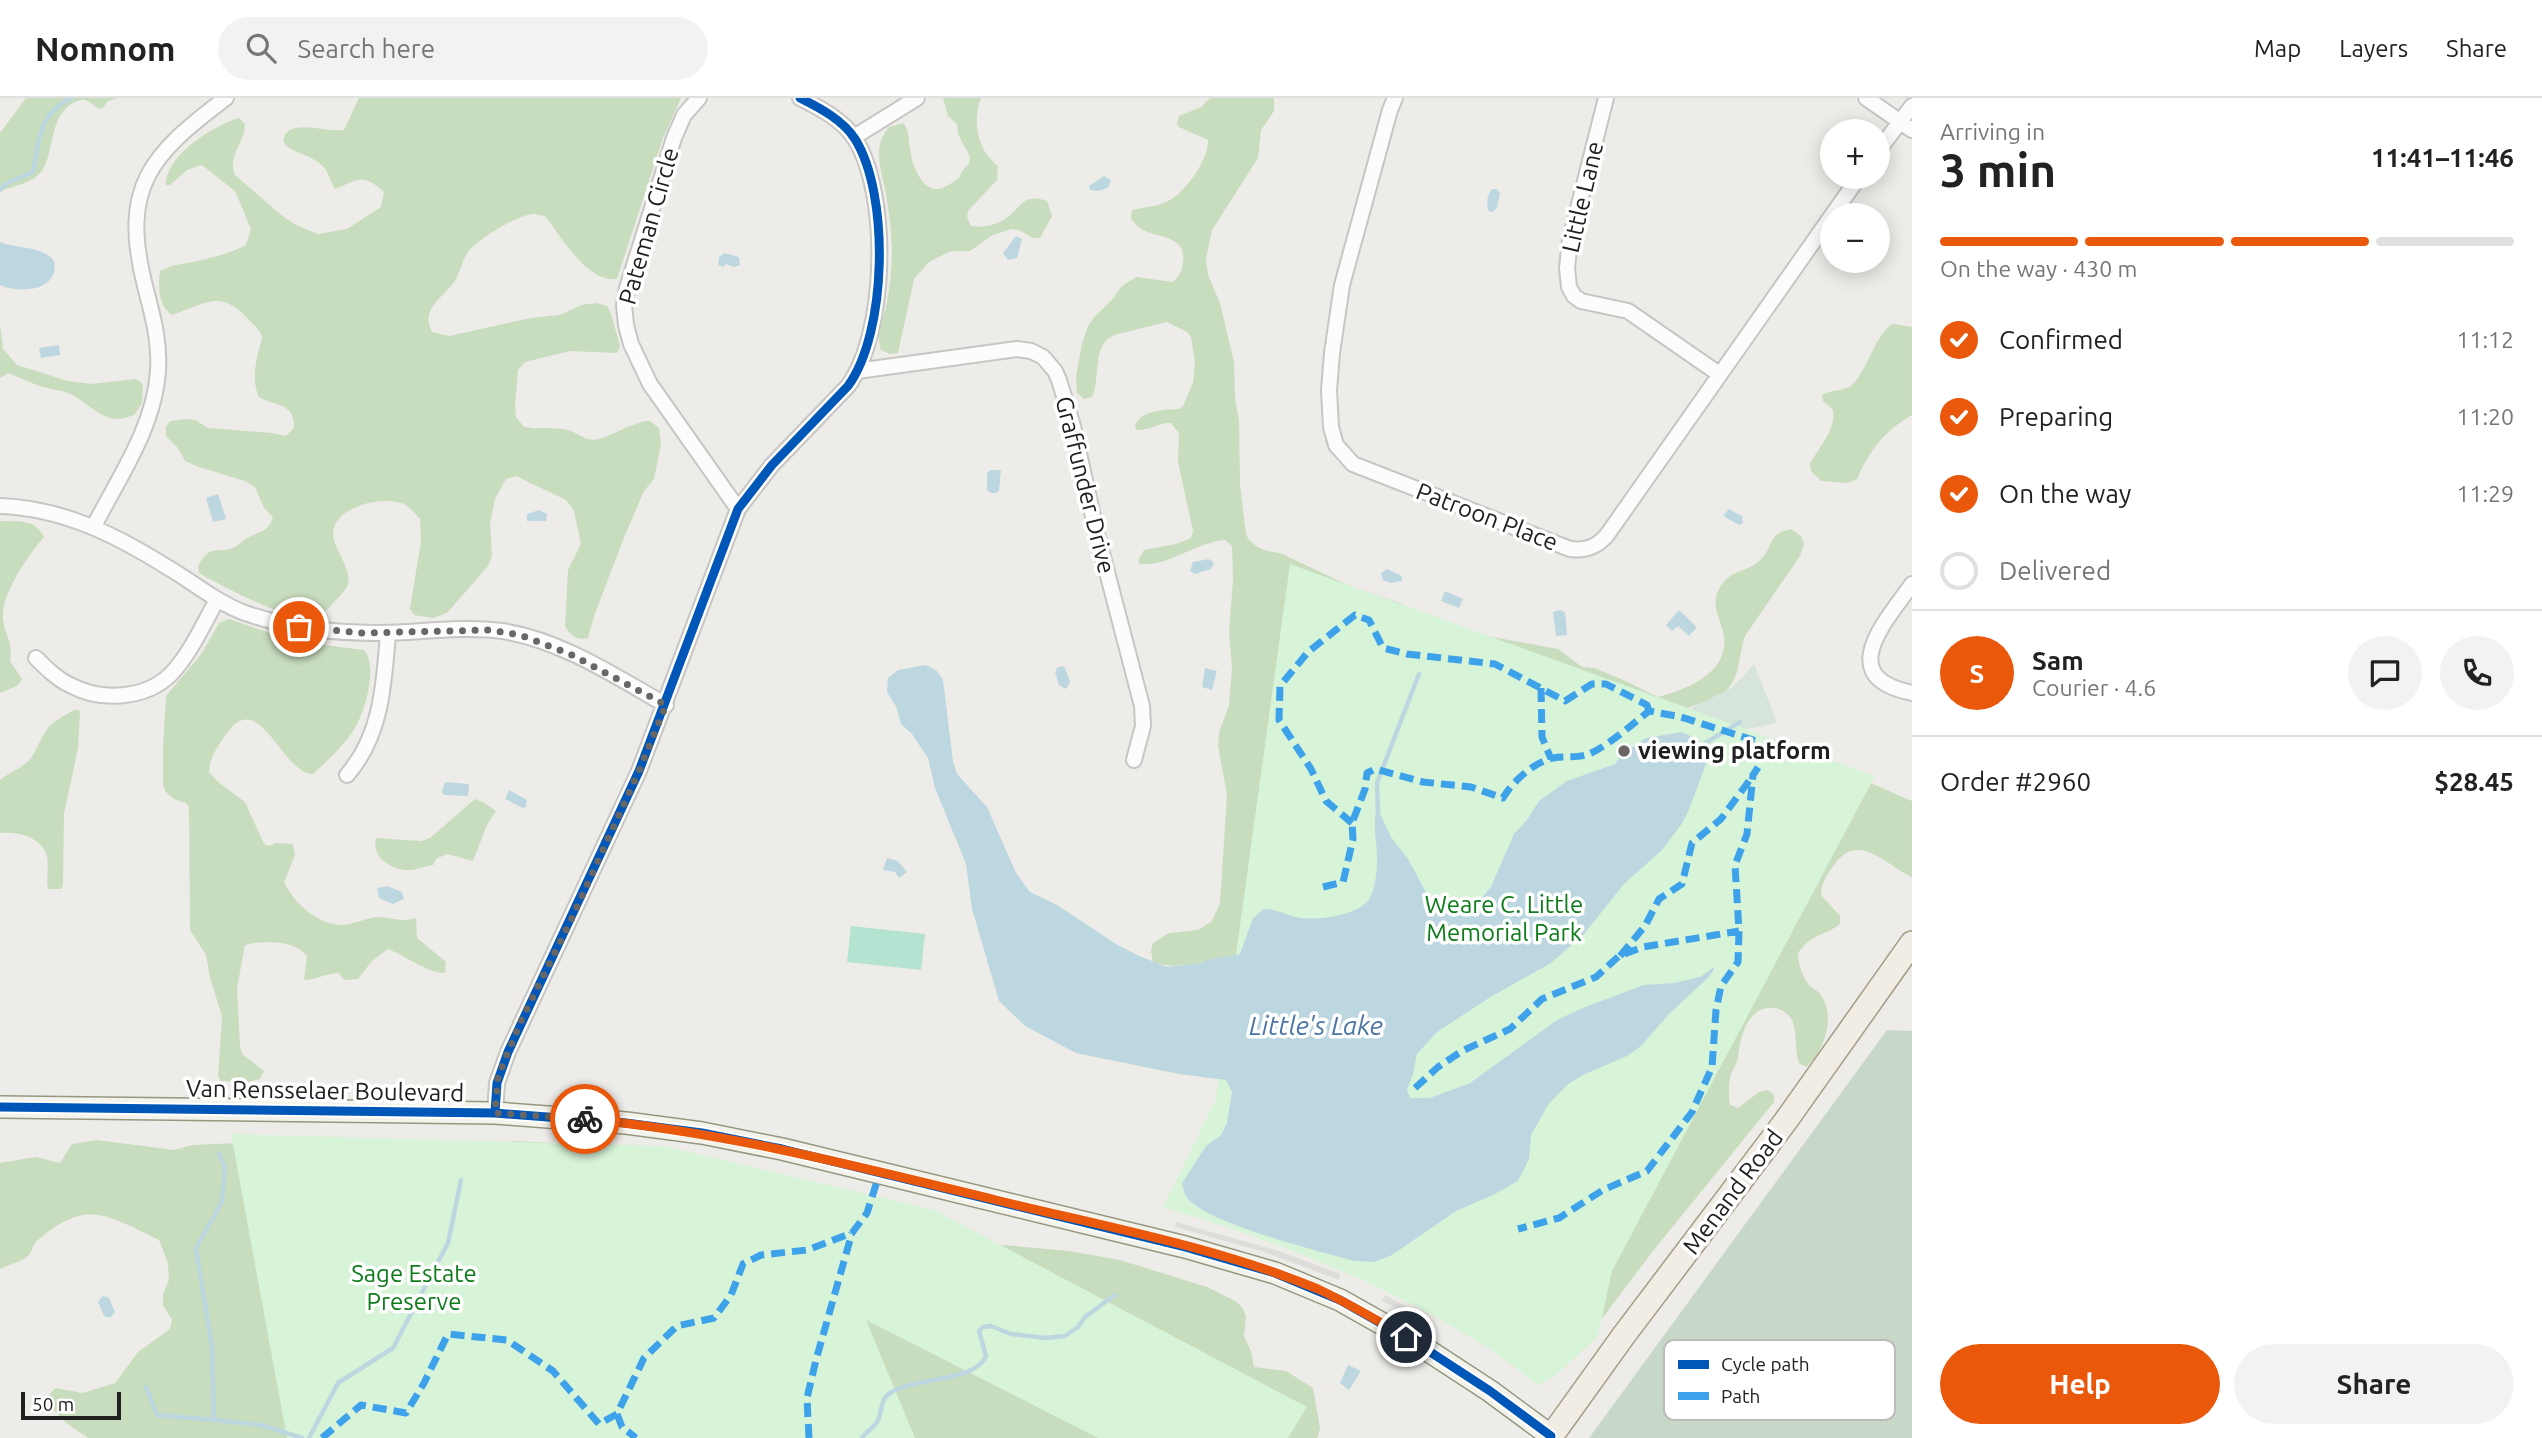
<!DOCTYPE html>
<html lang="en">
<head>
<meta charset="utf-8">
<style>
  :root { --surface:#fff; --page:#f2f2f2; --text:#222; --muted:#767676; --line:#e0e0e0; --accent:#ea580c }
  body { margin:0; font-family:Ubuntu,sans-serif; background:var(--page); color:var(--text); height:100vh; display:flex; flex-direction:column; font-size:26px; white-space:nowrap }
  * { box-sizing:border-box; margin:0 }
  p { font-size:23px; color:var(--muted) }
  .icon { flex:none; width:38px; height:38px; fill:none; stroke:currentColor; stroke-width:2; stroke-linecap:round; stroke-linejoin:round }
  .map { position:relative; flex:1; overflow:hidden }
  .sheet { display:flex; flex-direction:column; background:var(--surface); width:630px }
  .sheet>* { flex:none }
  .controls { position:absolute; left:1820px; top:21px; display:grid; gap:14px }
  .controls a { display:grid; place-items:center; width:70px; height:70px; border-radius:50%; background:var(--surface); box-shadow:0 4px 18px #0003; font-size:35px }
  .scale { position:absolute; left:21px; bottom:18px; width:100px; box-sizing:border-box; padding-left:7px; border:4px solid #202020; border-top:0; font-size:19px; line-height:24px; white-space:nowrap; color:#202020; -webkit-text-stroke:5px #fff; paint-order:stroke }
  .pin { position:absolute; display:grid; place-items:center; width:60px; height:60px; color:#fff; margin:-30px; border:4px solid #fff; border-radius:50%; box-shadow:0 2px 7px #0007 }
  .courier { position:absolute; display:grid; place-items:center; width:70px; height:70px; margin:-35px; border:5px solid #ea580c; border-radius:50%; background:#fff; color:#222; box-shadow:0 2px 9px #0007 }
  .overview em { font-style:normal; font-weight:700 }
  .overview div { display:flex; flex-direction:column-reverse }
  .overview { display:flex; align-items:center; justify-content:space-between; height:119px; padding:0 28px }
  h1 { font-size:46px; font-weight:700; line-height:52px }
  .bar { display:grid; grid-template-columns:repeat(4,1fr); gap:10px 7px; align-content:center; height:84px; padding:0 28px }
  .bar i { height:9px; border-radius:5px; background:var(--line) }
  .bar .current { background:var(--accent) }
  .bar p { grid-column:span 4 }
  .line { display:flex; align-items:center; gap:18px; padding:0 28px; border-top:2px solid var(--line) }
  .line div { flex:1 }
  .round { display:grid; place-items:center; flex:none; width:74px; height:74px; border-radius:37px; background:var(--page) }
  ol { padding:0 28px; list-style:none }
  li { display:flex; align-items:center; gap:21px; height:77px }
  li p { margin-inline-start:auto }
  li .icon { padding:7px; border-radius:50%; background:var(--accent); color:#fff; stroke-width:4 }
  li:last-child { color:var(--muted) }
  li i { width:38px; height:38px; border:4px solid var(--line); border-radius:50% }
  .cta { display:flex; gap:14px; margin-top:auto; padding:14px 28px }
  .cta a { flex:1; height:80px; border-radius:42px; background:var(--accent); color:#fff; font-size:28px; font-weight:700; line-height:80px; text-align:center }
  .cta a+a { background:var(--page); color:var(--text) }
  header { display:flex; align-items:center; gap:42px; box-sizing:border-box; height:98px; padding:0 35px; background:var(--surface); border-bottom:2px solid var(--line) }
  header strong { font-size:33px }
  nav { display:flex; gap:38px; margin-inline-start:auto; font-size:24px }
  .search { width:490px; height:63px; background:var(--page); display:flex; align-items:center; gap:18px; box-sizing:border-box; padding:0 24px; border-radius:38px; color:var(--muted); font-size:26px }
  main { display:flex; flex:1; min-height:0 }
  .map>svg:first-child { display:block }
  .forest { fill:#c8dcbe }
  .wetland { fill:#d7e4dc }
  .cemetery { fill:#c8d8c8 }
  .park { fill:#d7f3d8 }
  .pitch { fill:#b5e3d1 }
  .parking { fill:#dedddc }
  .water { fill:#bdd7e0 }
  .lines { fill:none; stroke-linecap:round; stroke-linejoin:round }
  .stream { stroke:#bdd7e0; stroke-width:4.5 }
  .street-casing { stroke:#c7c6c4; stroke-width:18 }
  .secondary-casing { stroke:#959780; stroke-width:24 }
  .primary-casing { stroke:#a49b85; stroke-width:26 }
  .street { stroke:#fcfcfc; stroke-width:14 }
  .secondary { stroke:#f3f3eb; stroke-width:21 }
  .primary { stroke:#f1ede5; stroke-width:23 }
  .quiet { stroke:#3da2ea; stroke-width:7; stroke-dasharray:14 7; stroke-linecap:butt }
  .cycleway-casing { stroke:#fff; stroke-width:13 }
  .cycleway { stroke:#0057b8; stroke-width:9 }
  .done { stroke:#686766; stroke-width:7; stroke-dasharray:0 12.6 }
  .route { stroke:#ea580c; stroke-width:9 }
  .poi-dot { fill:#686766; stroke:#fff; stroke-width:2.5 }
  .labels { text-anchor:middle; stroke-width:7; stroke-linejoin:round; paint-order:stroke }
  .street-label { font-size:24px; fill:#202020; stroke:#fff }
  .poi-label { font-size:24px; font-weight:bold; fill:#202020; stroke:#fff; text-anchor:start }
  .park-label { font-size:24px; fill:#0f7c1c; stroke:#fff }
  .water-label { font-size:26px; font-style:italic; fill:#4b75a5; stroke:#fff }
  .key { fill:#fff; stroke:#bcbcbc; stroke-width:2 }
  .key-label { font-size:19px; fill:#202020 }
</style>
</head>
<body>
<header>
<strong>Nomnom</strong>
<div class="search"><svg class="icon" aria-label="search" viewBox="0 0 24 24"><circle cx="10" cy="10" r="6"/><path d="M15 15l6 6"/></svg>Search here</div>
<nav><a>Map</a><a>Layers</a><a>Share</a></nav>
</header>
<main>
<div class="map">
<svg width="1912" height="1340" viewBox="0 0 1912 1340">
  <rect width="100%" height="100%" fill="#eeece8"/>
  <path class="forest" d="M26,0H117L107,4L103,10L99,11C94,8 90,3 85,2C80,1 75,4 70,7C49,23 55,50 43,71C35,85 14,88 0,93V35Z
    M359,0H681L663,40L617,181C588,186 560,137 545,118C544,118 534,116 534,116C518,116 477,142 468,154C462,163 460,175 454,184C442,201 420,211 432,234L449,238L531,220L560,217L581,207L596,205L607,208L611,216L620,248L617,255L570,253L525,264L518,272L515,308L516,319L524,329C537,331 550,329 563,331C576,332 585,345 599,341C613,337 638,322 650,323L659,330L661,346L654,381L644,393L625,437L594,518L588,540C577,543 570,537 565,528L568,472L581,446L574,413L566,402L516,378L506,381L495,401L490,426L492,458L488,468L448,514L434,520L414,517L410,511L421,443L420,421C415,416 411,410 404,406C383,397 335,408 333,435C332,448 352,471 348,486C346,492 339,499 335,503C330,509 322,518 314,520C289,524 222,488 199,475L198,468C212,444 216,457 235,449C239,447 241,444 244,442C256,434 269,435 273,419L264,410L255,389L245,383L199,369L185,363L178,350L166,338V329L170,323L186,321L195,322L208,330L272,335L286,338L294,330C294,304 277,309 259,299C252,285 255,266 259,251C260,247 262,244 262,240C262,234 254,227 250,223C221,190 207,205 172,217C158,209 158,187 160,173C173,166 184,166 198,163C213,159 232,155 246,147L251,131L235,93L202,67L187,72L170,87H166C166,57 213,28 239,20L245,26C245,45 227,57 235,77L280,116L294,126L318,136L347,131L381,109L384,94C362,74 358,82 335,91C330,83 329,74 322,67C312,58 299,56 288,49C279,43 285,32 295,30C311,27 328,34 344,32Z
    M943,0H981C972,24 977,52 998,68L997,82L968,113L967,119L971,128C983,130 999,127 1009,118C1022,107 1025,95 1047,103L1052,118L1040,140H1033L1019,132L1011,131L991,138L970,153H951L929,164L914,181L898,255L890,256L881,252C875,237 884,220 887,204C890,187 892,168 892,150C891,132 889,114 886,96C882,72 871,51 889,29L903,25C910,33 908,41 910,52C912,65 921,93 938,91C945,90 953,84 959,80L962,73L969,65L970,59L958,36L957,26L948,18Z
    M1210,0H1274V13L1261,32L1258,60L1212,132L1206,161L1208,177L1220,205L1234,264L1235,300L1239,322L1240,386L1246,437C1254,450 1266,454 1280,455L1352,489L1397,504L1446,525L1487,538L1558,551L1582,569L1594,570L1619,580L1658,599C1687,591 1729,575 1724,538C1721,521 1710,508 1719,491C1731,469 1750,475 1762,460C1774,447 1767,436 1791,431L1801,438L1804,446L1800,458L1745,538C1737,561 1742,584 1718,599C1708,605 1697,605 1686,611L1240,856C1210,861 1183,874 1153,864L1151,853L1153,845L1169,835L1198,832L1212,823L1220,805L1227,697L1218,648L1219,635L1229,607L1232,571L1229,533L1233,482L1232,448L1225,442C1196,444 1169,469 1139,466L1138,463L1144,452L1176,446L1191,440L1193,433L1178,364L1179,335L1171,325C1159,324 1149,333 1136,332L1135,328C1141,312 1163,312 1179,311L1183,308L1193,285L1195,264L1191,239L1187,234L1167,224L1114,237C1091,247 1101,281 1092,299L1084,301L1077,295L1076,279L1082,246L1088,228L1095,218L1111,203L1122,188L1136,179L1173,184C1180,178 1182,172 1183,164C1187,138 1159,140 1143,132C1138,130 1135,125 1131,121L1132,112C1144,109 1160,109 1170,102C1186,93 1209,61 1208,42L1179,29L1177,25L1179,18L1201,9Z
    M0,226L3,251L17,267L68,283L91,286L136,281L143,286L142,305L135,316C108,331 93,308 71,296C63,292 52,292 44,289C31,286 20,279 8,275L0,280Z
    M1893,226L1912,229V317C1884,333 1870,352 1857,381L1847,385L1821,383L1811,373L1810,366C1819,349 1836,332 1833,312L1823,303L1822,297C1831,291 1845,294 1853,286C1868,271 1876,234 1893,226Z
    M0,423C19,424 34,420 44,439C29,456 0,498 3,521C5,539 13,542 10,563L22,581L17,588L0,595Z
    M229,521L293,543L364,552C379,569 364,619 351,636C341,650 327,663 313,676C282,676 260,589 227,635C218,648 210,658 209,674L218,684L245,704L264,746L269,748L276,745L293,746L295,757L284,784C294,805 316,825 340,827C349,828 366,820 377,819C391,819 402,825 416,820L417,840L446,864L445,875C430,876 404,857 388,851L372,863L358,881L344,882L339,875C326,875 316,882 304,882L307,858C295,842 263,842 245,847L237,890L240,947L242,956L264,973L260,981L248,984L221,983L218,979L222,918L210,880L206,857L190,832L189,709L186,705L174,701L166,694L163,687V648L166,598L202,555L219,525Z
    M74,612H79L80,617L78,650L64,716L63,787L61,791H48C46,780 49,768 47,758C41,738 17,734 0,735V682C10,674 23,670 31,660C37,651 42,638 47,631C53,623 66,617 74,612Z
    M1838,671L1912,703V779C1886,768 1859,732 1834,767C1827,777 1821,786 1821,797L1840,818V826C1824,839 1814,833 1798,855C1798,866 1802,878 1809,887C1812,891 1818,892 1821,897C1836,919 1824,954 1806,969L1799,965C1794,952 1798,935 1792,922C1789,916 1782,911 1775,910C1748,906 1740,939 1738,960C1737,967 1731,973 1730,980C1728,989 1729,999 1730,1007L1738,1010L1759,994L1768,992L1774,997V1004L1653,1153L1579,1251L1413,976Z
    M475,701L483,704L496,713L487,727L473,763L447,756L436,761L433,767C427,768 422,770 417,771C398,776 370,762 376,740L421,743L430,740Z
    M97,1042L174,1052L193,1047L238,1045H501L515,1043L552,1045L992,1146L1069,1153L1120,1162L1207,1189L1235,1203L1242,1209L1246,1218L1244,1238L1251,1253L1254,1269L1286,1273L1313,1290L1320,1330L1317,1340H88L66,1325L48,1306L49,1297L55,1290L83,1295L115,1285L138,1254L170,1231L172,1222L163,1207V1196L169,1182L168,1165L159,1142C108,1118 87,1099 37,1143C32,1147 33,1152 29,1157C23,1164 9,1166 0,1171V1065L36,1059L60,1065L72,1046Z"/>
  <path class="wetland" d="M1754,566L1777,624C1738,637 1725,629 1687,619L1693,609L1733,589Z"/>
  <path class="cemetery" d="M1887,932L1912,933V1340H1589Z"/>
  <path class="park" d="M1290,466L1875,678L1612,1173L1598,1238L1556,1277L1538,1287C1519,1273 1501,1258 1482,1246C1379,1182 1277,1144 1163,1109L1216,1001Z
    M231,1036L664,1048L934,1112L1307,1309L1288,1340H1098L866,1222L915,1340H287Z"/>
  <path class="pitch" d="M851,828L925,836L921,872L847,864Z"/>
  <path class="parking" d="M1176,1124L1279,1153L1340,1176L1339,1182L1261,1153L1175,1129Z
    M1385,1197L1425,1219L1422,1224L1382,1203Z"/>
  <path class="water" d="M1104,78L1111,82L1108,90L1098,93L1090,92L1089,88Z
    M1493,91H1497L1500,96L1497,109L1493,114L1488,113C1487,106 1486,96 1493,91Z
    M1016,138L1022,141L1017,160L1008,162L1003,155Z
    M0,144C18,151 43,148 54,163C60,193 20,196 0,187Z
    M724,155L739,159L740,167L734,169L726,166L723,169L718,167L719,159Z
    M59,247L60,257L41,260L39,250Z
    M990,372H1001L999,392L996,395H991L987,392V375Z
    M218,396L226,421L213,424L206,400Z
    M1729,411L1742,418L1743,425L1739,427L1725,419L1724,416Z
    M539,412L547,416L546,423H527V416Z
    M1209,461L1214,465L1211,471L1195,476L1190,473L1193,464Z
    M1387,471L1402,478V483L1391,485L1383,482L1381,475Z
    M1445,493L1463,501L1459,510L1441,503Z
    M1560,512L1565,514L1567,537L1556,538L1553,514Z
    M1679,512L1697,529L1689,538L1678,528L1672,533L1666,527Z
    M926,567L937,573L943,582L953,663L957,676L987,709L1016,775L1030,794L1057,807L1116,846L1139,858L1167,869L1202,865L1206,862L1240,856L1253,820L1264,811C1277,811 1288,818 1301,820C1320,822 1350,818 1365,806C1376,797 1377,772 1377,759C1377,741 1372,727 1377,709L1391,739L1408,761L1427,796L1438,803L1469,807L1479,803L1491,789L1514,736L1527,722L1539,703L1567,683L1615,666L1622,656L1646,640L1682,634L1697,641L1705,650L1706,656V666L1688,714L1681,727L1662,752L1624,786L1584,836L1551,865L1489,900L1437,934L1417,956L1413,976L1407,992L1410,1000H1430L1470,985L1557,922L1585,909L1644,887L1674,885L1700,879L1714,869V871L1709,879L1670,915L1641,948L1627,958L1585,976L1568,986L1548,1007L1531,1037L1529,1061L1518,1083L1493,1097L1456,1113L1392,1157L1374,1164L1354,1163C1316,1152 1211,1127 1187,1100C1184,1095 1183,1090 1182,1085L1206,1048L1221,1037L1227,1025L1232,994L1226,982L1179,976L1076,955L1025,928L999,903L972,811L966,766L935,690L928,660L912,636L901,626L896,608L887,594L888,580L898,572Z
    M1062,568L1065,570L1070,584L1066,591L1059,587L1055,574L1057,570Z
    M1205,570L1217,573L1212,592L1202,589Z
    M445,684L469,686L468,698L444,697L442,693Z
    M509,692L527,702L526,709L523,710L505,701Z
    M887,760L898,763L907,774L899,780L895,774L883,772Z
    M387,788L402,794L404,801L393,806L379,800L377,790Z
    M103,1198L109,1200L115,1214L110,1220L104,1218L98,1204Z
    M1348,1267L1361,1273L1349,1292L1340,1285Z"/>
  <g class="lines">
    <path class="stream" d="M0,92L7,85L33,74C40,40 37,18 71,0
      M1699,649L1740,624
      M1378,714L1377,685L1419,576
      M219,1056L225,1069L222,1104L196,1150L212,1249L214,1322L261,1327L302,1340
      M146,1289L157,1317L214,1322
      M309,1340L338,1285L393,1250L448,1145L461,1082
      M862,1340C866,1333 873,1331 877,1324C883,1314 879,1302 890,1295C914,1279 976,1284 986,1258L979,1233L983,1229L991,1228L1011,1236L1046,1240L1065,1238L1078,1229L1085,1219L1115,1197"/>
    <g class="street-casing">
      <path id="street" d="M699,0L684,17L674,40L627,190L624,207L626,227L631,246L650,286L738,411
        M1395,0L1390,12L1342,187L1332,255L1329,292L1331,329L1336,347L1353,366L1570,451C1586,453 1597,449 1607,437L1859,79
        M1606,0L1570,142L1567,170L1569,189L1574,198L1581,203L1628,213L1719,276
        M1866,0L1912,32
        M854,39L917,0
        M1878,53L1912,8
        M857,273L1017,251L1031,253L1043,259L1055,273L1059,282L1073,328L1096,432L1142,608L1143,628L1134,662
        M0,408C62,410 116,437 167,469C193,484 216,504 245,515C297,533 352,537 407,534C439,532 471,529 502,533C561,542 615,578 666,607
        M94,428C119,379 155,328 158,272C160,242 152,216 145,188C120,89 150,57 226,0
        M1912,486C1886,523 1833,579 1912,595
        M36,560C46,570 57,581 70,587C101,604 146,601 171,576C191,555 203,526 217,502
        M347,677C382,637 384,585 388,535
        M495,1015L497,985L508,954L639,673L738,411L772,367L848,288C887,235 890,97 855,41C843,22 820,10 800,0"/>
    </g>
    <g class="secondary-casing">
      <path id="secondary" d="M0,1009L495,1015L626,1025L702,1035L782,1051L1185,1149L1275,1175L1340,1202L1418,1246L1490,1293L1551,1338"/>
    </g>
    <g class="primary-casing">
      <path id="primary" d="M1550,1340L1624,1237L1785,1024L1912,845"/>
    </g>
    <use href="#street" class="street"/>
    <use href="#secondary" class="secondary"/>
    <use href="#primary" class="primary"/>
    <path class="quiet" d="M1541,590L1542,639L1551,661
      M1352,725L1326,703L1311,671L1279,622L1280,588L1308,554L1355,517L1369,522L1383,550L1407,556L1495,566L1565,603L1592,586H1606L1647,607L1649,613
      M1323,789L1343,784L1353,741L1352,725L1365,691L1367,675L1375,671L1423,684L1471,689L1503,700C1512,684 1534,664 1553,660C1564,658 1575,660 1586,657C1603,652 1634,625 1649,613L1681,619L1756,643L1759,668L1753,677L1747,736L1735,767L1739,833L1738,864L1721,888L1716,912L1712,969L1692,1014L1647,1073L1603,1092L1559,1120L1518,1131
      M1620,858L1645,828L1659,801L1682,786L1692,745L1721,721L1749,683
      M1415,990L1438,969L1462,953L1510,931L1542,901L1596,879L1619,858L1643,849L1739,833
      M617,1316L622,1329L636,1340
      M322,1340L361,1307L406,1315L424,1285L448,1236L507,1242L553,1273L599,1326L617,1316L644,1260L677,1228L714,1220L731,1197L743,1166L761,1157L807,1152L852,1135L867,1115L880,1074
      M809,1340L807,1300L816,1262L852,1135"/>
    <g class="cycleway-casing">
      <path id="cycleway" d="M0,1009L495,1015L626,1025L702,1035L782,1051L1185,1149L1275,1175L1340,1202L1418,1246L1490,1293L1551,1338
        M495,1015L497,985L508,954L639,673L738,411L772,367L848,288C887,235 890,97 855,41C843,22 820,10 800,0"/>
    </g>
    <use href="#cycleway" class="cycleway"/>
  </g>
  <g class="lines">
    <path class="done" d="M299,529L362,535L490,532L520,537L570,556L666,607L639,673L571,822L520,925L498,979L495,1015L585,1021"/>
    <path class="route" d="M585,1021C725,1034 860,1069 996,1102C1102,1128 1217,1149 1318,1191C1348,1205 1377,1222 1406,1239"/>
  </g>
  <circle class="poi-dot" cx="1624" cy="653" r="7"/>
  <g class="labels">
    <g class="street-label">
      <text transform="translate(1583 99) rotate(-77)" y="8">Little Lane</text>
      <text transform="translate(649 128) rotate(-74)" y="8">Pateman Circle</text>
      <text transform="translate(1085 387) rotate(76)" y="8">Graffunder Drive</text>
      <text transform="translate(1487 419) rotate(21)" y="8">Patroon Place</text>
      <text transform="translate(325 993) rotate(1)" y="8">Van Rensselaer Boulevard</text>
      <text transform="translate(1733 1094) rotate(-53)" y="8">Menand Road</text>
    </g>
    <g class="poi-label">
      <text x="1638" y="661">viewing platform</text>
    </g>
    <g class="park-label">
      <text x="1504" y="815">Weare C. Little<tspan x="1504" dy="28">Memorial Park</tspan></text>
      <text x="414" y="1184">Sage Estate<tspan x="414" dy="28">Preserve</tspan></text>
    </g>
    <g class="water-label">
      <text x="1316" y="937">Little's Lake</text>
    </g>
  </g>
  <rect x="1664" y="1242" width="231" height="80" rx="10" class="key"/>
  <rect x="1678" y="1262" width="31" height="9" fill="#0057b8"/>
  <rect x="1678" y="1294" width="31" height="8" fill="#3da2ea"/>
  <g class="key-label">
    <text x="1721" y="1273">Cycle path</text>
    <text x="1721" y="1305">Path</text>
  </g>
</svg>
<div class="controls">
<a>+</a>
<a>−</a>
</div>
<div class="scale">50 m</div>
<div class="pin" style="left:299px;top:529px;background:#ea580c"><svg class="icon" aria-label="bag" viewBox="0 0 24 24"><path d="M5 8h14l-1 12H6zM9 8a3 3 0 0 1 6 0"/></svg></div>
<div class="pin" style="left:1406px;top:1239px;background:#1f2937"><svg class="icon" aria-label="home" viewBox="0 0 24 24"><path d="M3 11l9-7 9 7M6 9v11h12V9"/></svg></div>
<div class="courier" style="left:585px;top:1021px"><svg class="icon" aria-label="bike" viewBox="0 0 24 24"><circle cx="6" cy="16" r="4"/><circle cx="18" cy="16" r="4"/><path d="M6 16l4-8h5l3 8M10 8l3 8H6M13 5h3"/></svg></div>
</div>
<section class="sheet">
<div class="overview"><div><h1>3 min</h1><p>Arriving in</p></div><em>11:41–11:46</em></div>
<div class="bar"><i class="current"></i><i class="current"></i><i class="current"></i><i></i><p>On the way · 430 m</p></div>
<ol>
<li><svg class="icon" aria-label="check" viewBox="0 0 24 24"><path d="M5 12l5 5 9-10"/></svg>Confirmed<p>11:12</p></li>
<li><svg class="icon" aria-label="check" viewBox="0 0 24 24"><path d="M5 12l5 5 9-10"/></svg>Preparing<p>11:20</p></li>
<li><svg class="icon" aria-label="check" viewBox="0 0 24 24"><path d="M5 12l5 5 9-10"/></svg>On the way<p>11:29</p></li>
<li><i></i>Delivered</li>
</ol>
<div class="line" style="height:126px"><b class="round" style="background:var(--accent);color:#fff">S</b><div><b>Sam</b><p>Courier · 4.6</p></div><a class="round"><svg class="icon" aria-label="chat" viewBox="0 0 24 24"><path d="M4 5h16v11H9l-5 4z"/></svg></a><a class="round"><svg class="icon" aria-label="phone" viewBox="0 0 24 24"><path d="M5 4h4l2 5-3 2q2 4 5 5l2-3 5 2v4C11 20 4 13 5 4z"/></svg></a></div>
<div class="line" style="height:91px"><div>Order #2960</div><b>$28.45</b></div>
<div class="cta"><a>Help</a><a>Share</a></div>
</section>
</main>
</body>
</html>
